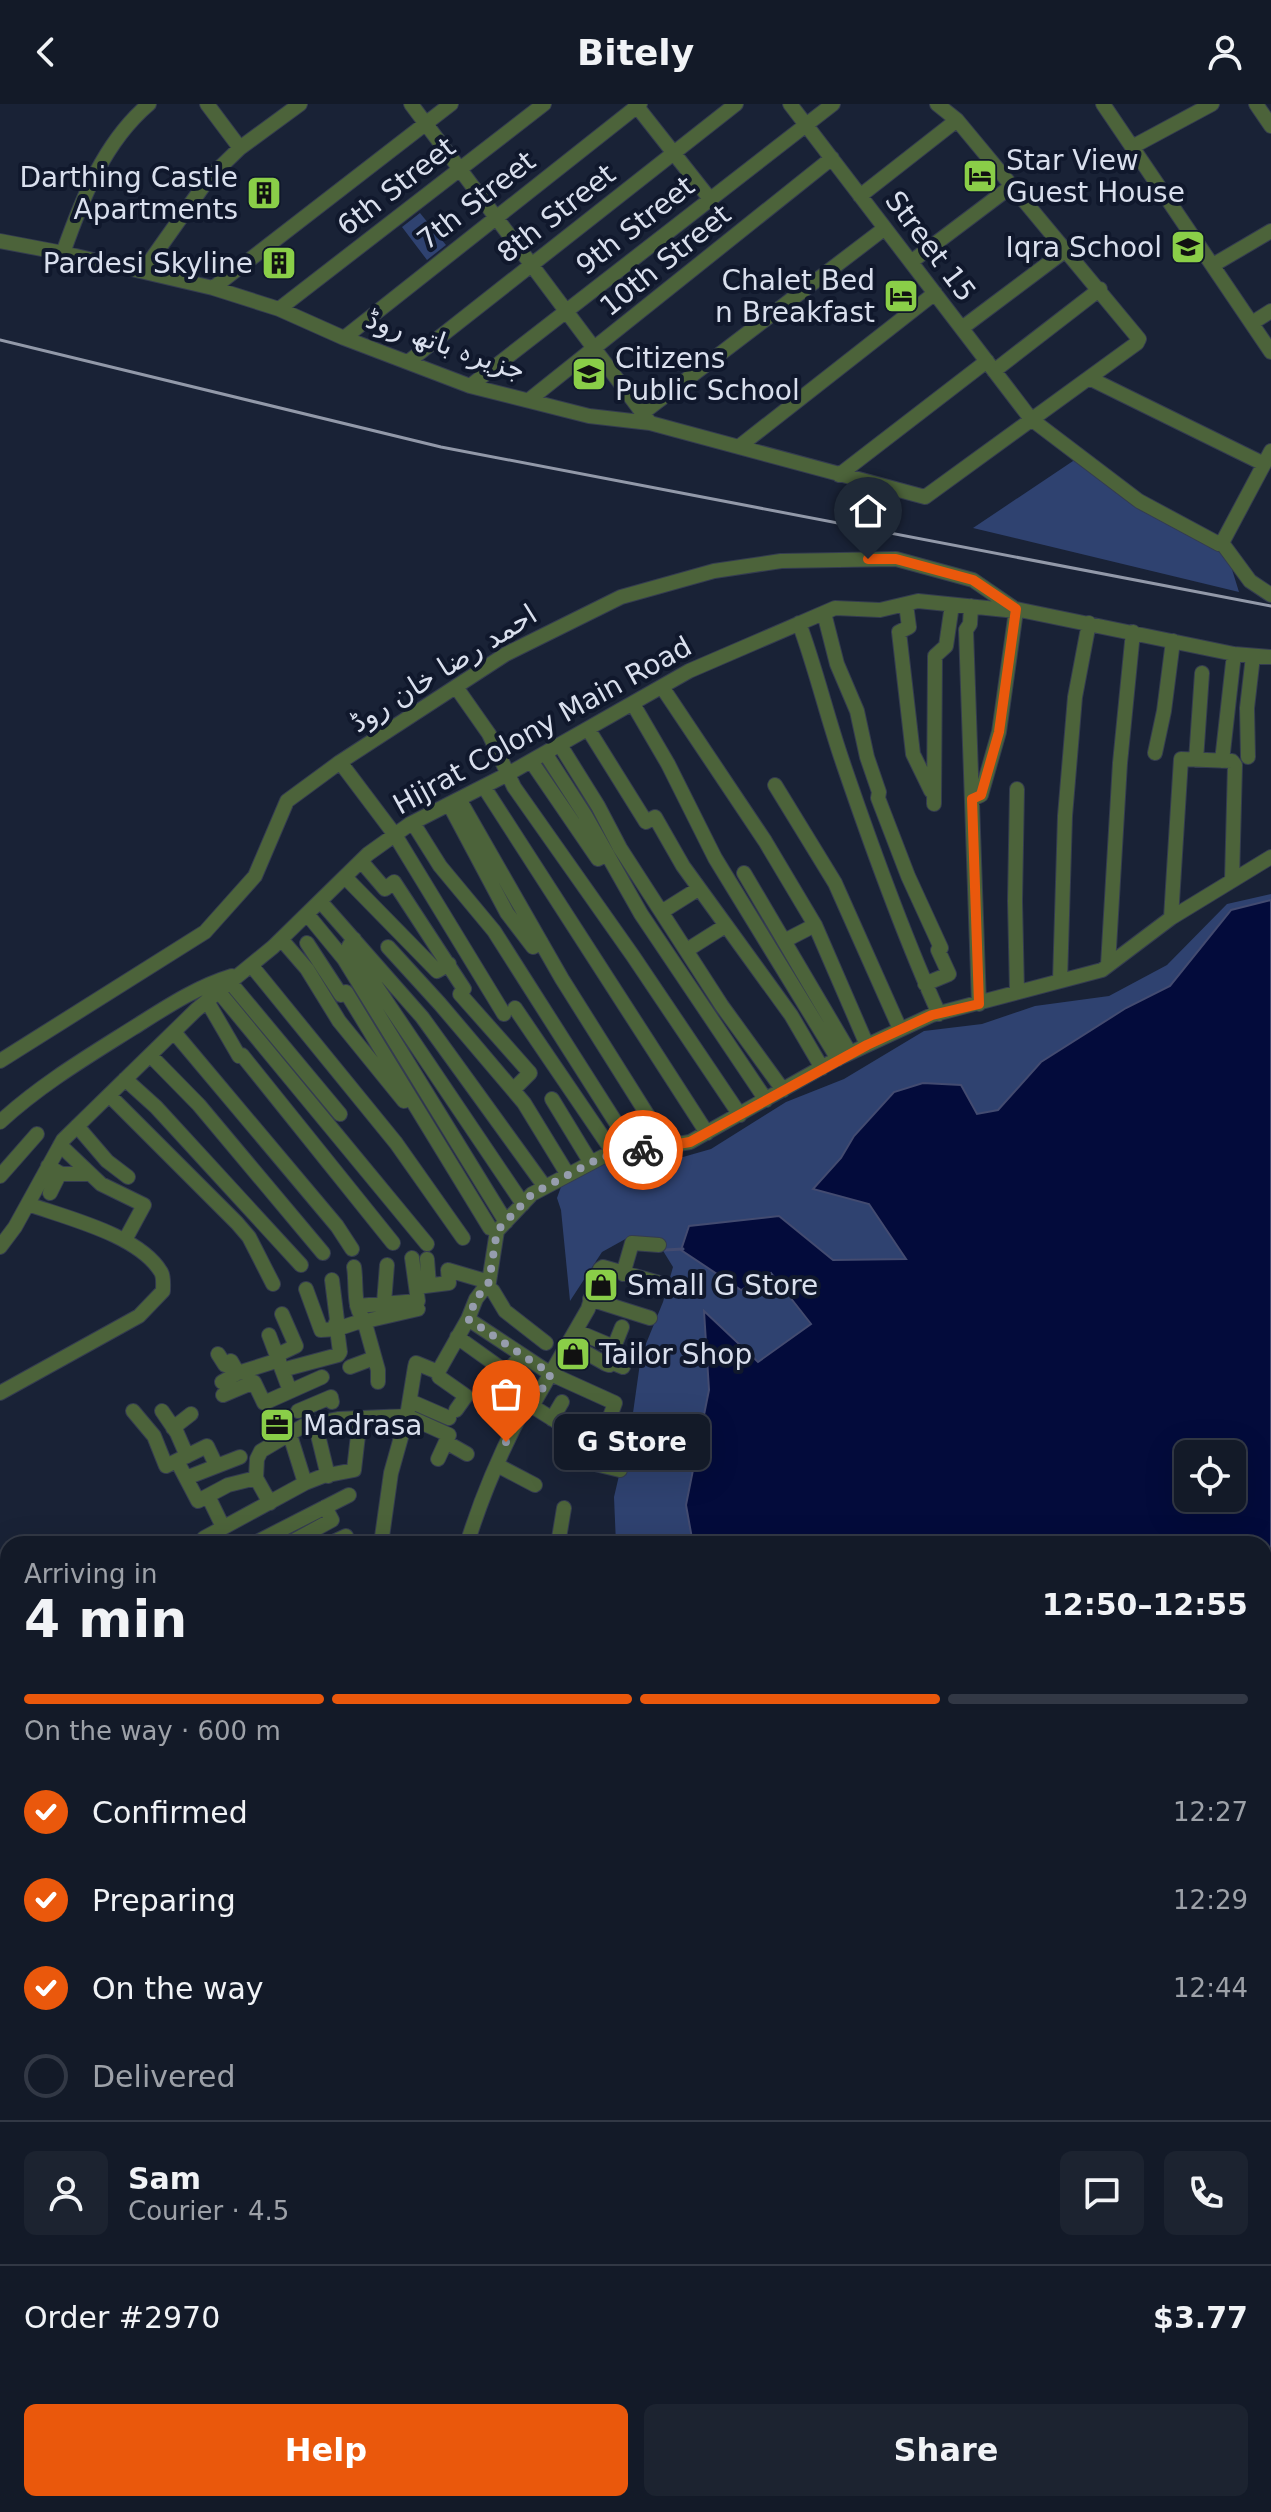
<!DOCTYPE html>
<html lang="en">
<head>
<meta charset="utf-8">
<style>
  :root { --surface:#131a28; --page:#1c2330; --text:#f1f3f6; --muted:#9da1a8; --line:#323845; --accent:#ea580c }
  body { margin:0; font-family:"DejaVu Sans","Noto Naskh Arabic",sans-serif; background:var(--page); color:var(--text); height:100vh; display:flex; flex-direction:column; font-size:30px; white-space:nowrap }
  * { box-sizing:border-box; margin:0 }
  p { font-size:26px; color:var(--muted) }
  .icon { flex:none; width:44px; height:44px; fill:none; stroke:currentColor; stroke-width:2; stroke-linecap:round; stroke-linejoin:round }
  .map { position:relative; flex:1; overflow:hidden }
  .details { position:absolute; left:0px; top:1432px; width:1272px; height:976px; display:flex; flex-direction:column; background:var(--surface); border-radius:24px 24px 0 0; box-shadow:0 8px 32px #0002,0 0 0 2px var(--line) }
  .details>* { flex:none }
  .buttons { position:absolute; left:1174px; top:1336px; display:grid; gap:16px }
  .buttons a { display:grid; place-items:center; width:72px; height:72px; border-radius:12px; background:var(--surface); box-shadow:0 8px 32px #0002,0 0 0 2px var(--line); font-size:40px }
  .pin { position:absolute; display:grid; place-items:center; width:68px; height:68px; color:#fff; margin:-82px -34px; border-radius:50% 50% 50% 0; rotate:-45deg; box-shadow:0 0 8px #0007 }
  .pin .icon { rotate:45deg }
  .courier { position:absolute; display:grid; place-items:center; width:80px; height:80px; margin:-40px; border:6px solid #ea580c; border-radius:50%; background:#fff; color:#222; box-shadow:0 2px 10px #0007 }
  .bubble { position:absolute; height:56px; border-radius:12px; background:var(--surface); box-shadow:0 8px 32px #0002,0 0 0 2px var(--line); font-size:26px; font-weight:600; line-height:56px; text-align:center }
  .head em { font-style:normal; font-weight:600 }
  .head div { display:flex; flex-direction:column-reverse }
  .head { display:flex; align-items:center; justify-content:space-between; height:136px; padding:0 24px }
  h1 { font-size:52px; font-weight:600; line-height:60px }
  .bar { display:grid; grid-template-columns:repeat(4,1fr); gap:12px 8px; align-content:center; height:96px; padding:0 24px }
  .bar i { height:10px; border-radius:6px; background:var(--line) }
  .bar .on { background:var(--accent) }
  .bar p { grid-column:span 4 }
  .line { display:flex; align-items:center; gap:20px; padding:0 24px; border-top:2px solid var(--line) }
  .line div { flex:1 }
  .round { display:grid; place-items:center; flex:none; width:84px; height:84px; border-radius:12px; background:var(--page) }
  ol { padding:0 24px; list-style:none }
  li { display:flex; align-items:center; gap:24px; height:88px }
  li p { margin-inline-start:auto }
  li .icon { padding:8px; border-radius:50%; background:var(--accent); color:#fff; stroke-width:4 }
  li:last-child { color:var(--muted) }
  li i { width:44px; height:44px; border:4px solid var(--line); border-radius:50% }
  .primary-button { display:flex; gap:16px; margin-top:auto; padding:16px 24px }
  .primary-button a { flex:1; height:92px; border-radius:12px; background:var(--accent); color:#fff; font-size:32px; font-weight:600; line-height:92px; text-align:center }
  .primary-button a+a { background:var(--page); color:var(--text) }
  header { display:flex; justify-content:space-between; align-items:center; height:104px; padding:0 24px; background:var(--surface); font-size:36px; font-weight:600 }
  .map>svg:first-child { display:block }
  .green { fill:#2f4270 }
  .water { fill:#030b3b; stroke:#434b70; stroke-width:2; fill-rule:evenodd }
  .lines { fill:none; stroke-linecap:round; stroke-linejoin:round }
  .stream { stroke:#434b70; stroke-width:3 }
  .minor-casing { stroke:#343c50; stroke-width:16 }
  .highway-casing { stroke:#343c50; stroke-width:22 }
  .minor { stroke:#4c633a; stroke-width:14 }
  .highway { stroke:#83bd51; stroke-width:20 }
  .rail { stroke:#9299a9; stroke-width:3 }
  .done { stroke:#969dad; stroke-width:8; stroke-dasharray:0 14.4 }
  .route { stroke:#ea580c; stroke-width:10 }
  .labels { text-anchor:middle; stroke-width:8; stroke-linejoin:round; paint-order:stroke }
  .poi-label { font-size:28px; fill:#d9dfed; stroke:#10182c; text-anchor:start }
  .street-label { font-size:28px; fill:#d9dfed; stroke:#10182c }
</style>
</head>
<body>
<header><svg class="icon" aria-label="back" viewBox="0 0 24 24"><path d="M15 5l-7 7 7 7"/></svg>Bitely<svg class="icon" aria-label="person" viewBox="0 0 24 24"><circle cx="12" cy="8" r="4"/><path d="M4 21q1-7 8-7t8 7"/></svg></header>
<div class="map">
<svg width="1271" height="2408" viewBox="0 0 1271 2408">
  <rect width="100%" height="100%" fill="#192236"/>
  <path class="green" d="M420,109L446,141L427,156L402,123Z
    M1076,355L1226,446L1239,488L973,424Z
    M1271,790V796L1230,806L1170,882L1126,904L1041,958L998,1006L854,1032L841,1054L813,1085L869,1100L907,1155L833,1156L779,1112L771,1169L811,1221L759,1258L704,1208L709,1286L686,1401L693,1440H616L614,1393L632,1316L641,1252L663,1198L673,1163L657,1137L629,1133L602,1148L570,1197L561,1106L557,1094L562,1080L609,1057L676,1055L711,1045L786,998L844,975L924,927L982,920L1035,902L1109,892L1167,861L1227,800Z
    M1264,1488L1271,1489V1928L1264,1917Z
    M1264,2032L1271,2033V2408H1106L1109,2400H1264Z"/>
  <path class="water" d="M1271,796V1489L1264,1488V1440H693L686,1401L709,1286L704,1207L758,1258L811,1220L771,1169L741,1186L681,1146L689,1122L779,1112L833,1156L906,1155L869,1100L813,1085L841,1054L854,1032L894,988L923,979L961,981L977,1010L998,1006L1041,958L1126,904L1170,882L1231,806ZM1188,1350H1232V1394H1188Z"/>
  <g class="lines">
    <path class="stream" d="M665,1146L683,1145"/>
    <g class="minor-casing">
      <path id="minor" d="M207,0L240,44
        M411,0L650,319
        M635,0L710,95
        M790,0L1031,315L1139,397L1219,440L1222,439
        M1103,0L1271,248
        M1256,0L1271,22
        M1132,43L1212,0
        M860,92L957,16
        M0,137L63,149L213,184L279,205L344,234L470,282L589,312L650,319L925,393L1137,239L1139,235L957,16L937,0
        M63,149C82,95 104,38 149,0
        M911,158L1013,81
        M1213,161L1271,127
        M143,167L209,74L240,44L300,0
        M213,184L451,0
        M279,205L544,0
        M1252,219L1271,207
        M962,224L1066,146
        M344,234L640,0
        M408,258L736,0
        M994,267L1100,185
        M1089,274L1264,360
        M470,282L833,0
        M529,296L832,54
        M644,308L885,124
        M741,341L935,189
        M839,371L987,257
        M1222,439L1271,347
        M1222,439L1250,477L1271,491
        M906,500L909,523L899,528L913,650L931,687
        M971,502L970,520L966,526L979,900
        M824,509L837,560L857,607L867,653L879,688L878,694L908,772L941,844L938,846L949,870L925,880
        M799,519C816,565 827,613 843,659C872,744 902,828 939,910
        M456,583L489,630L514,683L633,852L740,1011
        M662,583L765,737L815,821L867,941
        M633,600L668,660L715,754L838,955
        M588,625L646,718L655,713L683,762L791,911L822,964
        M560,641L598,702L620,744L722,902L783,986
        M545,649L585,711L641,810L766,996
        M1155,649L1164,607L1173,537
        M1248,653L1247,604L1253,552
        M1196,656L1202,569
        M531,657L598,755L607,750
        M1222,657L1234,550
        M340,658L395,731L504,910
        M775,681L835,779L900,925
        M484,683L707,1029
        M459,695L562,875L667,1042
        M972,695L981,691L999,628L1016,507
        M449,700L507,809L533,843L541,838
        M934,700L935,552L946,542L952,501
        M413,719L440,762L494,827L634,1047
        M361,757L385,785L394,778L464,885L460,890L530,969L513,986
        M744,769L850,949
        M345,773L437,867L449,860
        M320,797L422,913L545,1083
        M663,807L698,785
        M307,810L344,855L506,1118
        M1171,814L1181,655L1232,657L1235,661L1232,776
        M281,835L307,865L339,917L404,997
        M354,835L349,842L523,1100
        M784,837L815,821
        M307,839L341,891L346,888L490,1124
        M388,843L440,900L524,999L568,1071
        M687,846L725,822
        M251,861L396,1039L463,1134
        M1108,861L1120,659L1133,528
        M1060,877L1065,712L1075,593L1089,519
        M230,878L340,1010
        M219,888L427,1140
        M1017,888L1015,797L1017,685
        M207,897L239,952L242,951L393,1139
        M515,904L615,1051
        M174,928L337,1122L352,1145
        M150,951L199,1001L323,1149
        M0,957L205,828L255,772L287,697L340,658L506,550L621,493L714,467L781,457L896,455L973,476L1015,505
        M125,975L156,1003L301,1161
        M109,991L237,1119L249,1133L273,1180
        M552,995L591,1059
        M0,1018C40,981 87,953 133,924C165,904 196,883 232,872
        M77,1022L107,1057L128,1073
        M60,1041L101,1080L144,1101L125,1136
        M48,1062L61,1070H89
        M0,1072L37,1030
        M50,1089L60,1069
        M0,1143L15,1123L63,1036L196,906L273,843L368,750L410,720L508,670L689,567L835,504L880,506L918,497L1016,507V505L1234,550L1271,553
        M427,1155L429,1181
        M354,1163C357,1180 352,1207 366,1217L418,1205
        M623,1170L632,1139L659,1141
        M332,1176L337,1216L333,1226
        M486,1182L493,1187L505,1207L546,1239
        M417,1183L449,1179L448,1166L489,1178
        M306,1185L321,1226L337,1225L364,1216L378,1266V1278
        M590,1195L650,1214
        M384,1199L387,1161
        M357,1202L418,1197L412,1154
        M468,1215L551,1270L615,1299L608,1318L595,1331L584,1323L564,1345
        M576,1227L614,1243L622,1223
        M269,1231L290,1287
        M457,1233L506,1268
        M569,1239L606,1260L609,1261L611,1258L623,1263
        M218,1250L225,1261L231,1257L238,1269L279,1256
        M277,1251L296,1242L282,1210
        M350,1263L374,1254
        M282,1266L338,1251L340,1248L337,1225
        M438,1268L439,1273L466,1292L456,1306
        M222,1278L238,1269
        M520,1283L515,1291L527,1298
        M0,1289L139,1212L163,1187C163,1181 164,1173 161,1168C139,1131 67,1114 28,1100
        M223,1291L254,1278L264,1299L322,1273
        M410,1297L449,1314
        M532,1302L589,1338L579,1356L620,1366
        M498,1303L485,1293L521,1252
        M133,1307L154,1332L166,1362L207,1342L216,1361
        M162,1307L177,1329L187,1352
        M298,1307L331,1293L332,1298
        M552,1315L562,1298
        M315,1319L328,1372
        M173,1324L191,1310
        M446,1338L467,1350
        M177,1357L198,1397L228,1381L256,1374
        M497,1361L535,1381
        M186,1374L240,1353
        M305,1379L323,1372L354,1366L360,1314
        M208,1392L223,1423
        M270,1399L256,1374L257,1355L261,1347L303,1322L338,1315L407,1312L449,1331L438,1355
        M204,1434L305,1379L290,1331
        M253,1440L349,1391
        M288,1440L332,1416L325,1403
        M329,1440L346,1432
        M381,1440L391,1369L407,1312L415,1263L416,1259L438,1268L468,1215L476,1195L489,1178L497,1127L532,1090L602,1053L690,1038L835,956L932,911L1102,866L1171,814L1271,753
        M467,1440C482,1391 503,1343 527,1298L532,1302L588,1205L600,1165L603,1163L663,1180
        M558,1440L564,1404
        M0,1628L8,1630
        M0,1671L4,1657L8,1656
        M0,1683L8,1685
        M0,1907H8
        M0,1934L8,1938
        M0,1952L8,1959
        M267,2400L271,2408
        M339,2400L350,2408
        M462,2400L473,2408
        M733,2400L754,2408
        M770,2400L806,2408L809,2400
        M887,2400L909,2408
        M303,2408L310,2400
        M523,2408L529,2400"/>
    </g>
    <g class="highway-casing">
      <path id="highway" d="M0,2089L8,2096
        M0,2114L8,2120
        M218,2400L223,2408
        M237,2400L242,2408"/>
    </g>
    <use href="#minor" class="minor"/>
    <use href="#highway" class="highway"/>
    <path class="rail" d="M0,236L441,343L1271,502"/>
  </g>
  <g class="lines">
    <path class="done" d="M506,1338L527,1298L532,1302L551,1270L468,1215L476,1195L489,1178L497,1127L532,1090L602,1053L643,1046"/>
    <path class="route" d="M643,1046L690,1038L867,941L932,911L979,900L972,695L981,691L999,628L1016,505L973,476L896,455H868"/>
  </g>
  <defs>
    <g id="hotel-square" transform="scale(1.8)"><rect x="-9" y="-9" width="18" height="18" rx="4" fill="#8ace48" stroke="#10182c"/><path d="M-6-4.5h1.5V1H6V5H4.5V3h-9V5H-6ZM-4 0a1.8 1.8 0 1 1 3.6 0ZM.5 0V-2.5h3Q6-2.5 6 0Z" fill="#111"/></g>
    <g id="building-square" transform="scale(1.8)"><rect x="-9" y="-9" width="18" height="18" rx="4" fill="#8ace48" stroke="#10182c"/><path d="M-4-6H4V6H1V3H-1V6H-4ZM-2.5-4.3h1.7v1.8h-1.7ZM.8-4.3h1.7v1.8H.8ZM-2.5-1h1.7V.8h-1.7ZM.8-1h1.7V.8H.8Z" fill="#111"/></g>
    <g id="school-square" transform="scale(1.8)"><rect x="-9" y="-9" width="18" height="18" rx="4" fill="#8ace48" stroke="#10182c"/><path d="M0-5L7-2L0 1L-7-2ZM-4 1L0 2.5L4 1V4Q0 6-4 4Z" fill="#111"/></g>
    <g id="shop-square" transform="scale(1.8)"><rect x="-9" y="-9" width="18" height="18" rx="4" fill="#8ace48" stroke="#10182c"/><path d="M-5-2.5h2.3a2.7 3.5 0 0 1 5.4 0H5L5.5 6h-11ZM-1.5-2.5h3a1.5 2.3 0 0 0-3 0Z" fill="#111"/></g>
    <g id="office-square" transform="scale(1.8)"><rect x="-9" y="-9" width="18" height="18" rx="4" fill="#8ace48" stroke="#10182c"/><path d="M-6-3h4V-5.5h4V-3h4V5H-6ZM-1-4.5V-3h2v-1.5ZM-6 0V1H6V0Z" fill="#111"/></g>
  </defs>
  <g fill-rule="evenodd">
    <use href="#hotel-square" x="980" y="72"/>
    <use href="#building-square" x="264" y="89"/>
    <use href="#school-square" x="1188" y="143"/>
    <use href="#building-square" x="279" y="159"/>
    <use href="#hotel-square" x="901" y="192"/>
    <use href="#school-square" x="589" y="270"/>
    <use href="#shop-square" x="601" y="1181"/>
    <use href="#shop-square" x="573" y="1250"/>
    <use href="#office-square" x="277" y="1321"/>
  </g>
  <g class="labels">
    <g class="poi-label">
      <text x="1006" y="66">Star View<tspan x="1006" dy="32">Guest House</tspan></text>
      <text x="238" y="83" text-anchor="end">Darthing Castle<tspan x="238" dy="32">Apartments</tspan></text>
      <text x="1162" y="153" text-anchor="end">Iqra School</text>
      <text x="253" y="169" text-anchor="end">Pardesi Skyline</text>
      <text x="875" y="186" text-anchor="end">Chalet Bed<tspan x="875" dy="32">n Breakfast</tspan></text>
      <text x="615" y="264">Citizens<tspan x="615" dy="32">Public School</tspan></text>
      <text x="627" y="1191">Small G Store</text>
      <text x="599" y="1260">Tailor Shop</text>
      <text x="303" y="1331">Madrasa</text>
    </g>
    <g class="street-label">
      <text transform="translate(396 82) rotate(-38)" y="10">6th Street</text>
      <text transform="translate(476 96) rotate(-38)" y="10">7th Street</text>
      <text transform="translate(556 109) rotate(-38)" y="10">8th Street</text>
      <text transform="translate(635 121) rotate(-38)" y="10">9th Street</text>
      <text transform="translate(931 142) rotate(53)" y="10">Street 15</text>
      <text transform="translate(665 156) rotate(-39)" y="10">10th Street</text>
      <text transform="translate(446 240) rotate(19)" y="10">جزیرہ باتھ روڈ</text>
      <text transform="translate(443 564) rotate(-32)" y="10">احمد رضا خان روڈ</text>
      <text transform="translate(542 621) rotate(-29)" y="10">Hijrat Colony Main Road</text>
    </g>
  </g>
</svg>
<div class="buttons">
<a><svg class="icon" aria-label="locate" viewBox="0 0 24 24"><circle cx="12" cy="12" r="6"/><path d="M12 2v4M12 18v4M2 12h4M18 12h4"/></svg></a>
</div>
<div class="pin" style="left:506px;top:1338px;background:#ea580c"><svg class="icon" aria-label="bag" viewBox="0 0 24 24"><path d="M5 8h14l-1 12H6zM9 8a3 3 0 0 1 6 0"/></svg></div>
<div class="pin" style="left:868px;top:455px;background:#1f2937"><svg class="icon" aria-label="home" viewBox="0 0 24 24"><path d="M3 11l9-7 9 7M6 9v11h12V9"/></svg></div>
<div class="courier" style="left:643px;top:1046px"><svg class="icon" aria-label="bike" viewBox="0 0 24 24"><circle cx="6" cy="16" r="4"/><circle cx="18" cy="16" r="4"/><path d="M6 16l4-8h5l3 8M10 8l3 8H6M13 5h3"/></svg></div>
<div class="bubble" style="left:554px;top:1310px;width:156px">G Store</div>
<section class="details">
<div class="head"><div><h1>4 min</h1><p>Arriving in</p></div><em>12:50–12:55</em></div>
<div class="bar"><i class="on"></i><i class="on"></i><i class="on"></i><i></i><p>On the way · 600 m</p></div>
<ol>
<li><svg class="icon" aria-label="check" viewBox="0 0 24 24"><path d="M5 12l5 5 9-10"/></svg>Confirmed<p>12:27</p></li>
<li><svg class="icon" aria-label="check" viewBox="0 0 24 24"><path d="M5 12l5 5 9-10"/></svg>Preparing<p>12:29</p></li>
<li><svg class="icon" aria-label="check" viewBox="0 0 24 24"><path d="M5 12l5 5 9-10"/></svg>On the way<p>12:44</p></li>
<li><i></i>Delivered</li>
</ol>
<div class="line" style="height:144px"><a class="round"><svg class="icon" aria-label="person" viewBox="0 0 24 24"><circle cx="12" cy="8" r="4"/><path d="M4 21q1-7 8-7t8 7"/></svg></a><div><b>Sam</b><p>Courier · 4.5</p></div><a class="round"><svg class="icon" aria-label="chat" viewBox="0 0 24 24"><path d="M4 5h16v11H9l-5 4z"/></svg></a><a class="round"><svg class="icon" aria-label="phone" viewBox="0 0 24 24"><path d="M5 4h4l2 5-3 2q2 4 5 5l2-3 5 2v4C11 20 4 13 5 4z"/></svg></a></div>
<div class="line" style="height:104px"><div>Order #2970</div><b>$3.77</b></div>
<div class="primary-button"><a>Help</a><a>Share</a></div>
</section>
</div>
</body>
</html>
